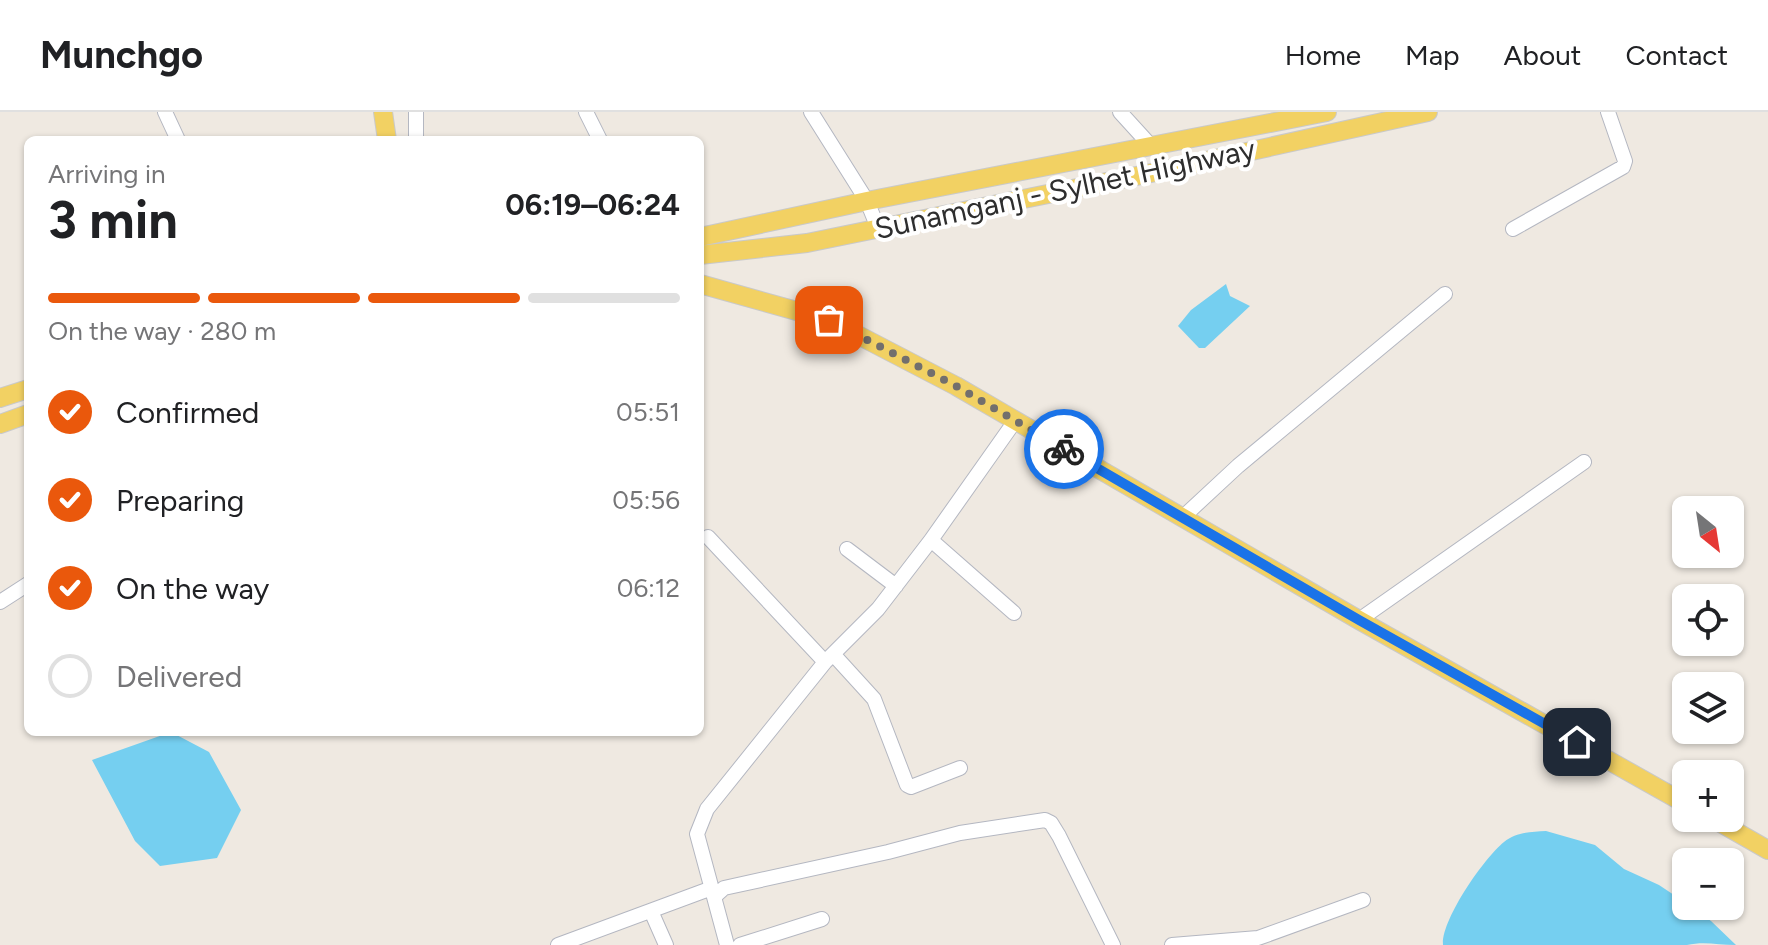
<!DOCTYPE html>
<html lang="en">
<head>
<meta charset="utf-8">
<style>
  :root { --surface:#fff; --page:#f2f2f2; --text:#202124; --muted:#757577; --line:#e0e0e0; --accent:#ea580c }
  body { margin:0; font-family:Figtree,sans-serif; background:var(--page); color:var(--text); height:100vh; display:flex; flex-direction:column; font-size:30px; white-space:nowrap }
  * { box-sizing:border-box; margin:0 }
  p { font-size:26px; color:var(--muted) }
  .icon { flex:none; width:44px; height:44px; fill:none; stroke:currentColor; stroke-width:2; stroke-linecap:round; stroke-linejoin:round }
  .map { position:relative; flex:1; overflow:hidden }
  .details { position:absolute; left:24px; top:24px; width:680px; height:600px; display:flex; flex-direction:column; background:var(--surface); border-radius:12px; box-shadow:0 2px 6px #0004 }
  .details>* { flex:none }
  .needle { width:52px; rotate:150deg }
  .buttons { position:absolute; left:1672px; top:384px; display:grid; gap:16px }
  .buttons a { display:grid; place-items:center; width:72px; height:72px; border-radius:12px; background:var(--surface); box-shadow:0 2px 6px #0004; font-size:40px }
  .pin { position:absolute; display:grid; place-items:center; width:68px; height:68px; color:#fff; margin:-34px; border-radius:16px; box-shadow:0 4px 12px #0006 }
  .courier { position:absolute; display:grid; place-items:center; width:80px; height:80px; margin:-40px; border:6px solid #1a73e8; border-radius:50%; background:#fff; color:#222; box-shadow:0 2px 10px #0007 }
  .head em { font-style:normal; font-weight:700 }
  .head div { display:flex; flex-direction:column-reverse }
  .head { display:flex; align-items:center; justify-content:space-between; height:136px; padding:0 24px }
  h1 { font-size:52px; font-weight:700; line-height:60px }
  .bar { display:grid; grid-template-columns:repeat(4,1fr); gap:12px 8px; align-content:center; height:96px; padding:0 24px }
  .bar i { height:10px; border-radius:6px; background:var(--line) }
  .bar .selected { background:var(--accent) }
  .bar p { grid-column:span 4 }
  ol { padding:0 24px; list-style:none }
  li { display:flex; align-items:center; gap:24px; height:88px }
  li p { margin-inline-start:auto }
  li .icon { padding:8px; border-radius:50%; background:var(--accent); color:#fff; stroke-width:4 }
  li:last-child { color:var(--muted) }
  li i { width:44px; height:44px; border:4px solid var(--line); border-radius:50% }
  header { display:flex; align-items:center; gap:48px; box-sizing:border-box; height:112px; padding:0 40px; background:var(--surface); border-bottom:2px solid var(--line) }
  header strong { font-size:38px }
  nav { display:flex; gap:44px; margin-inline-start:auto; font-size:28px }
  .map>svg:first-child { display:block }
  .water { fill:#75cff0 }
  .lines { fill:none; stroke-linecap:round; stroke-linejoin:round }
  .minor-casing { stroke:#b4b7c1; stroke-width:16 }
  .major-casing { stroke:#c9c9c9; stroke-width:20 }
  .minor { stroke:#fff; stroke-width:14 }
  .major { stroke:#f2d163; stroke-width:18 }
  .done { stroke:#726f6d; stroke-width:8; stroke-dasharray:0 14.4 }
  .route { stroke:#1a73e8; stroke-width:10 }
  .labels { text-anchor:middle; stroke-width:8; stroke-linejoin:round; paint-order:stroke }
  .street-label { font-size:30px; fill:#2e2e2e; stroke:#fff }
</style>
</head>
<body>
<header>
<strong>Munchgo</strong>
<nav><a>Home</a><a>Map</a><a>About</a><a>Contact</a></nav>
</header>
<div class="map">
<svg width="1768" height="833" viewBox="0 0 1768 833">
  <rect width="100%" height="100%" fill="#efe9e1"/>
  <path class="water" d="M1226,172L1230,184L1250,194L1205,236H1199L1178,214L1191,198Z
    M171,620L209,640L241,698L217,746L160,754L135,729L92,648Z
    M1546,719L1595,733L1624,757L1659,773L1686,791V794H1690L1711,809L1736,833C1718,833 1704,829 1687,833H1443C1441,808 1484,746 1504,730C1516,720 1531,720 1546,719Z"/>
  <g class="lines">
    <g class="minor-casing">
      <path id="minor" d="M165,0L178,28
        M586,0L600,28
        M811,0L867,89L878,116
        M1120,0L1150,33
        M416,28V0
        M1513,117L1623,55L1625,49L1608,0
        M1182,406L1238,354L1445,182
        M708,425L825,550
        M931,428L1014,501
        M847,437L896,474
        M0,490L28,472
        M1359,508L1584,350
        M833,542L874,587L907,673L911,675L960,656
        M714,785L724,776L888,740L960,721L1045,708L1051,711L1059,724L1113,833
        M651,799L666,833
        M558,833L712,776
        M727,833L697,722L707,697L825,550L878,497L931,428L1015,309
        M740,833L822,807
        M1172,833L1258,826L1363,788"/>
    </g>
    <g class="major-casing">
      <path id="major" d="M383,0L387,28
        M700,125L867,89L1327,0
        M700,143L807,131L1156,60L1428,0
        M700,172L829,208L956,274L1359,508L1686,692
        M0,286L28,277
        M0,312L28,302
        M1712,706L1768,738"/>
    </g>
    <use href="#minor" class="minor"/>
    <use href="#major" class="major"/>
  </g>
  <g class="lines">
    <path class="done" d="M829,208L956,274L1064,337"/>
    <path class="route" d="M1064,337L1359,508L1577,630"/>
  </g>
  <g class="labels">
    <g class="street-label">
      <text transform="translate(1065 77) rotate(-12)" y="10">Sunamganj - Sylhet Highway</text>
    </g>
  </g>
</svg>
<div class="buttons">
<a><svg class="needle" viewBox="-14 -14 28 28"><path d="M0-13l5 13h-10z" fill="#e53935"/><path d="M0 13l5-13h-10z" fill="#757577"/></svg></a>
<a><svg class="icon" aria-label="locate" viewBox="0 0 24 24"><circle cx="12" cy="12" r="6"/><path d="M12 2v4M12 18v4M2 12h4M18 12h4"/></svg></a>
<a><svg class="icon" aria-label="layers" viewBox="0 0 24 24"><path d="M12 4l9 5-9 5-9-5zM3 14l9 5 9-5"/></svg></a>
<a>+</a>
<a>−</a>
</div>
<div class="pin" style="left:829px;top:208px;background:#ea580c"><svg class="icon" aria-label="bag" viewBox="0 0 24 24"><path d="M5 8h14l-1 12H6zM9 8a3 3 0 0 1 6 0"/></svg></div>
<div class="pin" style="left:1577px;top:630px;background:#1f2937"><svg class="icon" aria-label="home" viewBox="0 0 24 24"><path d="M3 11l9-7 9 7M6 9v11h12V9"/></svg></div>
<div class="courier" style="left:1064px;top:337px"><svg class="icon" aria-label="bike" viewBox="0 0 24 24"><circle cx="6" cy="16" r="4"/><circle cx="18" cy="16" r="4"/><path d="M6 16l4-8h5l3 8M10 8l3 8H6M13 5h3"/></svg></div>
<section class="details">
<div class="head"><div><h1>3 min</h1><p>Arriving in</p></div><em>06:19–06:24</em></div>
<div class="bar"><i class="selected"></i><i class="selected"></i><i class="selected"></i><i></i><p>On the way · 280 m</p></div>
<ol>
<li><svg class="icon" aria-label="check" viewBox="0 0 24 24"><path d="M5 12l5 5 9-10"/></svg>Confirmed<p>05:51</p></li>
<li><svg class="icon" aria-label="check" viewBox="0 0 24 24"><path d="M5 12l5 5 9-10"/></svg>Preparing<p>05:56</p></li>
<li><svg class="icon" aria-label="check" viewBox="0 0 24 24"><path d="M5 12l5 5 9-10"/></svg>On the way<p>06:12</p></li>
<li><i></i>Delivered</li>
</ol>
</section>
</div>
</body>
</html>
